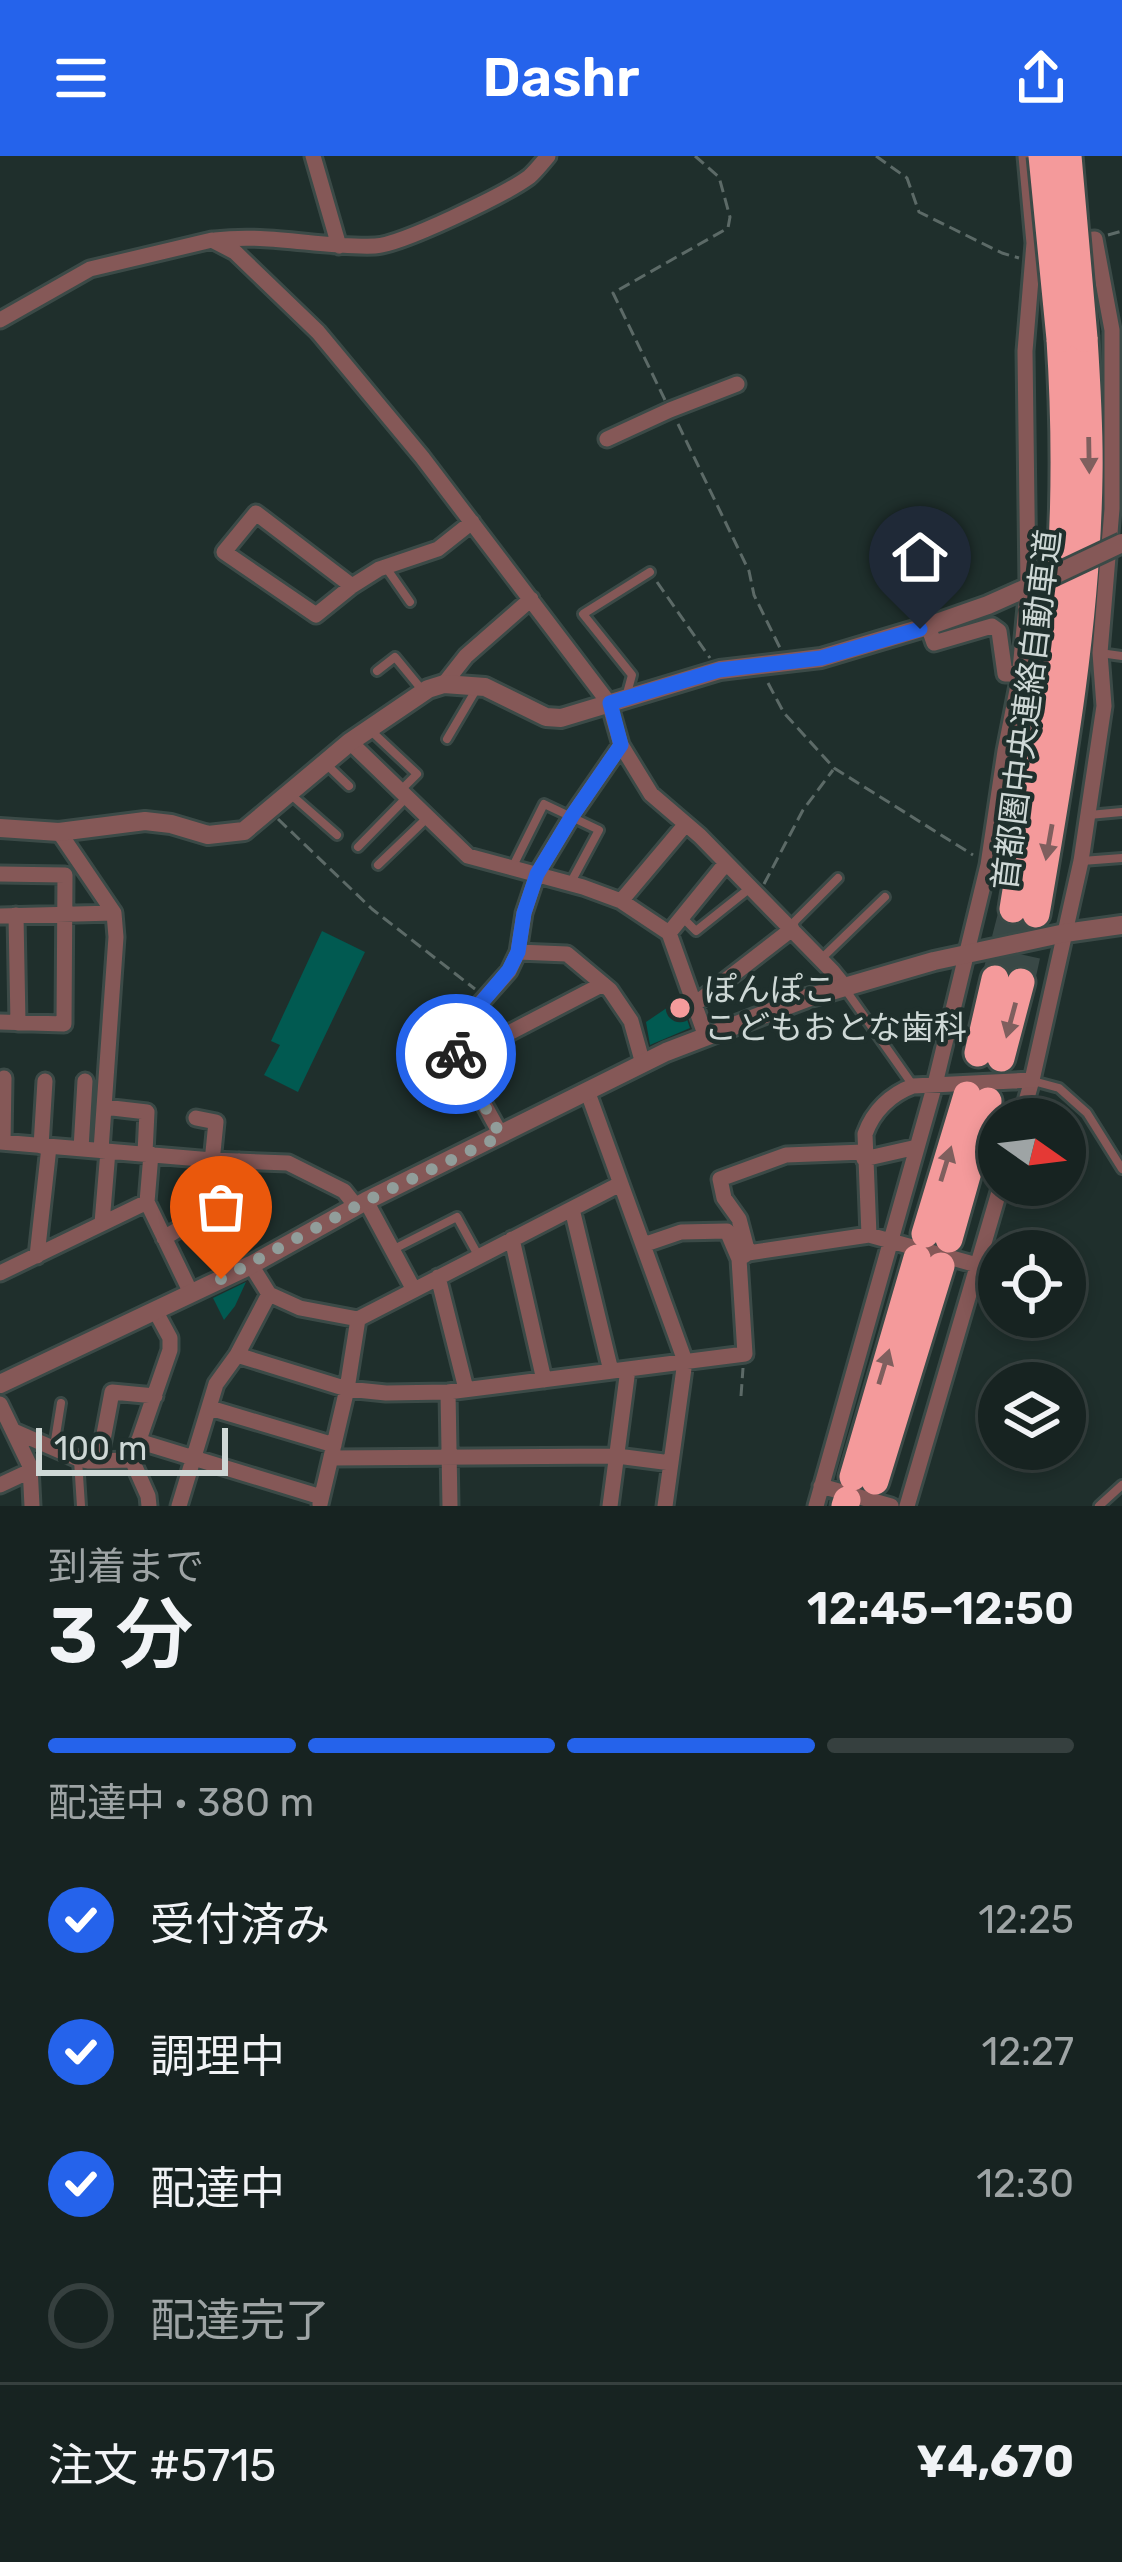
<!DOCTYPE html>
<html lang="ja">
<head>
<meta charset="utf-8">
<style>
  :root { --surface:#172321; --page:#242f2e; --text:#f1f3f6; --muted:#9ea4a5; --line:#36403f; --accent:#2563eb }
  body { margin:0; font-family:Rubik,"Noto Sans JP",sans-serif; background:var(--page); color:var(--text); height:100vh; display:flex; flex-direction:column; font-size:45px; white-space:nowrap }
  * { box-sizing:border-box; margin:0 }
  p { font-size:39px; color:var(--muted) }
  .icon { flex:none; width:66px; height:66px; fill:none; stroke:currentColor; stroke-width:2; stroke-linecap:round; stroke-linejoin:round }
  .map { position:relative; height:1350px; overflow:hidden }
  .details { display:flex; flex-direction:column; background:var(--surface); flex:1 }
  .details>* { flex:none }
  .needle { width:78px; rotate:104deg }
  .fabs { position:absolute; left:978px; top:942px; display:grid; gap:24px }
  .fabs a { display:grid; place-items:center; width:108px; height:108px; border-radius:50%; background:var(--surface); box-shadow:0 6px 18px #0003,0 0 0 3px var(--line); font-size:60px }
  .scale { position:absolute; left:36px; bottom:30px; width:192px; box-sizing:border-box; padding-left:12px; border:6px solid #ced8d6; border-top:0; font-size:33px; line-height:42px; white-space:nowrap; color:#ced8d6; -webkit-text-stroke:9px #1f2f2c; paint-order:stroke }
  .pin { position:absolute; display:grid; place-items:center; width:102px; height:102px; color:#fff; margin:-123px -51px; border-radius:50% 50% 50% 0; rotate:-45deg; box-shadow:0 0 12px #0007 }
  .pin .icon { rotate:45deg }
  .courier { position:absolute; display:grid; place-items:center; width:120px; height:120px; margin:-60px; border:9px solid #2563eb; border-radius:50%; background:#fff; color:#222; box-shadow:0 3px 15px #0007 }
  .headline em { font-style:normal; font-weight:600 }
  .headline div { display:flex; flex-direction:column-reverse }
  .headline { display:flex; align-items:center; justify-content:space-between; height:204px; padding:0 48px }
  h1 { font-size:78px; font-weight:600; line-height:90px }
  .bar { display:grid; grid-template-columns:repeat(4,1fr); gap:18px 12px; align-content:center; height:144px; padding:0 48px }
  .bar i { height:15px; border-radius:9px; background:var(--line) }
  .bar .selected { background:var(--accent) }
  .bar p { grid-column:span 4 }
  .line { display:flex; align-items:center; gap:30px; padding:0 48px; border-top:3px solid var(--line) }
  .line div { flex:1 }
  ol { padding:0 48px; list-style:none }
  li { display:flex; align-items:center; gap:36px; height:132px }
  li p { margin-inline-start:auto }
  li .icon { padding:12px; border-radius:50%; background:var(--accent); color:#fff; stroke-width:4 }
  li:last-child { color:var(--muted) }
  li i { width:66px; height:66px; border:6px solid var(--line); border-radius:50% }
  header { display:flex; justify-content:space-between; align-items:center; height:156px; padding:0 48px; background:var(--accent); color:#fff; font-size:54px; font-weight:600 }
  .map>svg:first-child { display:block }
  .building { fill:#015a51 }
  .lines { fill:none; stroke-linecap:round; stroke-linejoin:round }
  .motorway-tunnel { stroke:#394846; stroke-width:27; stroke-dasharray:27 14; stroke-linecap:butt }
  .service-casing { stroke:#3b4a47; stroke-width:14 }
  .minor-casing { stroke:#3b4a47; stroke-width:21 }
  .tertiary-casing { stroke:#3b4a47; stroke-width:24 }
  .motorway-casing { stroke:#3b4a47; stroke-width:33 }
  .path { stroke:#5c6a67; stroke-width:3; stroke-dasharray:12 6; stroke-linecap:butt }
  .service { stroke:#855857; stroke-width:8 }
  .minor { stroke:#855857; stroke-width:15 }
  .tertiary { stroke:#855857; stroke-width:18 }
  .motorway { stroke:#f49a9b; stroke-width:27 }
  .tertiary-bridge-casing { stroke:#3b4a47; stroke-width:24; stroke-linecap:butt }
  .motorway-bridge-casing { stroke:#3b4a47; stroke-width:33; stroke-linecap:butt }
  .tertiary-bridge { stroke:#855857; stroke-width:18 }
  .motorway-bridge { stroke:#f49a9b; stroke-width:27 }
  .oneway { fill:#7f5f5e }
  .done { stroke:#919d9a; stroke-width:12; stroke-dasharray:0 21.6 }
  .route { stroke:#2563eb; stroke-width:15 }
  .poi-dot { fill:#f59b9b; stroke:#1f2f2c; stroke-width:4.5 }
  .labels { text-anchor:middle; stroke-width:9; stroke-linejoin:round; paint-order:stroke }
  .street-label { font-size:33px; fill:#ced8d6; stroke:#1f2f2c }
  .poi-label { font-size:33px; fill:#ced8d6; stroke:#1f2f2c; text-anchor:start }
</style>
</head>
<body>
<header><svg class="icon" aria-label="menu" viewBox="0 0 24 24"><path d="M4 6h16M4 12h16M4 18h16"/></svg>Dashr<svg class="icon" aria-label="share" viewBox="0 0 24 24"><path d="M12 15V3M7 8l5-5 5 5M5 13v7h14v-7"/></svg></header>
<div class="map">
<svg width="1122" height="1350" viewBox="0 0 1122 1350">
  <rect width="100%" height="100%" fill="#1f2f2c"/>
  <path class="building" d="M322,775L365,796L298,936L264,919L280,889L271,885Z
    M680,843L690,872L650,889L646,866Z
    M246,1126L235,1150L224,1164L213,1142Z"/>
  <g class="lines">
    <path class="motorway-tunnel" d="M995,823L1013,753
      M1021,826L1035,762"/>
    <g class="service-casing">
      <path id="service" d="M387,413L410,446
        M1100,497L1122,500
        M377,515L395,501L423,535
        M626,541L632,519L583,458L650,416
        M369,573L417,618L401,634
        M447,583L477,532
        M325,607L349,630
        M289,637L337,679
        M1089,659L1122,656
        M358,691L406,642
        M1082,705L1122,702
        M378,709L427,662
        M513,710L544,648L599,674L571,726
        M683,762L696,775L750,732
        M792,773L795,765L838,722
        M821,803L885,741
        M845,833L912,928
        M1033,925L1059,932L1087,957L1122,1013
        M394,1093L457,1061L479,1101
        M54,1291L61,1247
        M78,1304L81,1350
        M1099,1350L1122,1329"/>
    </g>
    <g class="minor-casing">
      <path id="minor" d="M313,0L339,90
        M1026,0L1034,87H1041
        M215,84C269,77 321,92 375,90C401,89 506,38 529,21C536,15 542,7 548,0
        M0,164L90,113L212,84L235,96L318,176L422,301L609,547L621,589L651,638L700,680L832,815L845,831
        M607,283L670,254L737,228
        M352,430L256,357L224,396L316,459L352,430L379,413L438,393L472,366
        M928,470L934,487L992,470L999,475L1005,518L1019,517
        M444,528L466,500L531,443
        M350,586L468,700L583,731L621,745L669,777L706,881
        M59,676L114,757L116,781L101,994
        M0,718L65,719L64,868L0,866
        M621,745L685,669
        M16,759L18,867
        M0,760L114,757
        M669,777L726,707
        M518,796L567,798L610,834L631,865L643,908
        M695,848L792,773
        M459,903L603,828
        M588,937L685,1205L665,1350
        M104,951L147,956L145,997
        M1021,963L1032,924L1081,705L1104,550L1100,497L1112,353V174L1095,83L1071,85
        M501,979L456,897L469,860L509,815L518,796L524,757L537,718L572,660L621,589
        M0,986L212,1004L288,1007L344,1035L356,1050
        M3,986L4,922
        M41,990L45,925
        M81,993L85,925
        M151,998L147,1046L191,1137
        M864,1003L917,991
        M366,1045L414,1134
        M237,1046L239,1005
        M572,1053L611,1215
        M102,1067L108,995
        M869,1079L865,978C873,955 891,938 913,930L1032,924
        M164,1082L207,1056L216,966L196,962
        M512,1083L544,1224
        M643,1089L681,1076L727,1075L739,1103
        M748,1097L739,1063L724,1042L720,1023L786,999L864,996
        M37,1100L49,991
        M251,1109L269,1138L300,1152L358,1163L620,1028
        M0,1117L147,1046
        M438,1121L466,1233
        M237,1199L347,1233L386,1237L448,1236L745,1198L739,1103L748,1097L869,1079L977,1109
        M448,1236L450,1350
        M0,1248L30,1310L32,1350
        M210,1252L334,1289
        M14,1275L78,1303L89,1305L132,1304
        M138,1285L321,1341
        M331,1302L617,1300L671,1307
        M99,1305L112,1236L155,1240
        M0,1329L30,1315
        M821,1330L891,1350
        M320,1348L347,1233L358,1163
        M149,1350L148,1340L132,1304L170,1194V1182L156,1156
        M179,1350L216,1228L237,1199L269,1138
        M610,1350L628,1213
        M816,1350L935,928L988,709L1005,595L1019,524L1028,430L1025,195L1034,87
        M907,1350L1001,1029"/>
    </g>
    <g class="tertiary-casing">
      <path id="tertiary" d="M0,672L59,676L145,665L171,668L208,679L244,675L350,586L428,533L444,528L485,531L546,561L561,562L720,514L821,502L928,470L988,449L1033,429
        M0,1228L251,1109L366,1045L666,896L807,842L934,805L1065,777L1122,769"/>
    </g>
    <g class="motorway-casing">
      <path id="motorway" d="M1013,753C1026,671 1044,589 1053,506C1065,399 1067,290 1060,183
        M1036,758C1061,613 1087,467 1089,320C1090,274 1087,228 1084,182
        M978,897L995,823
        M1001,902L1021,826
        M925,1078L967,939
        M949,1083L988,945
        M853,1321L917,1102
        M875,1325L941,1110
        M845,1350L847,1344"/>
    </g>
    <path class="path" d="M876,0L907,22L919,56L1002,97L1019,102
      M1108,79L1122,75
      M665,244L613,137L728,72L730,61L719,21L695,0
      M678,268L749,415L754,439L781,494
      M657,426L710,502
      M768,527L784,557L834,612L973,699
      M278,663L372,753L475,833
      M764,728L803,654L833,614
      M741,1240L743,1212"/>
    <use href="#service" class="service"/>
    <use href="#minor" class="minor"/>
    <use href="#tertiary" class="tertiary"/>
    <use href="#motorway" class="motorway"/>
    <g class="tertiary-bridge-casing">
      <path id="tertiary-bridge" d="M1033,429L1122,387"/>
    </g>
    <g class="motorway-bridge-casing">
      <path id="motorway-bridge" d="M1042,0L1060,183
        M1068,0L1084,182"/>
    </g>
    <use href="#tertiary-bridge" class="tertiary-bridge"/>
    <use href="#motorway-bridge" class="motorway-bridge"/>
  </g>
  <defs><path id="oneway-solid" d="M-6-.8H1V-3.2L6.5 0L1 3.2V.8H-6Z" transform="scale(3)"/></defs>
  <g class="oneway">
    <use href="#oneway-solid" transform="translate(1089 299) rotate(89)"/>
    <use href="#oneway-solid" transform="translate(1049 686) rotate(100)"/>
    <use href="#oneway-solid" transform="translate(1011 864) rotate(105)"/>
    <use href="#oneway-solid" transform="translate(946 1008) rotate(-73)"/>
    <use href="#oneway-solid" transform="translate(884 1211) rotate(-73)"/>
  </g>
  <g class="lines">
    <path class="done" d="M221,1123L366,1045L501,980L456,898"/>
    <path class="route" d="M456,898L470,860L509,814L518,796L524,757L537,718L572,660L621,589L610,547L719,514L821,502L920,473"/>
  </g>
  <circle class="poi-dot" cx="680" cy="852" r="12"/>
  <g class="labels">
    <g class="street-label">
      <text transform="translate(1026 554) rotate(-83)" y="12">首都圏中央連絡自動車道</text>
    </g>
    <g class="poi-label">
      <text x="704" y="845">ぽんぽこ<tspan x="704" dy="38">こどもおとな歯科</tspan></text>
    </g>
  </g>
</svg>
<div class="fabs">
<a><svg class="needle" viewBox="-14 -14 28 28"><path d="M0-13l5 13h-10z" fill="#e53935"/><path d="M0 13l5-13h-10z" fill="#9ea4a5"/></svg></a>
<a><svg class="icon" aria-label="locate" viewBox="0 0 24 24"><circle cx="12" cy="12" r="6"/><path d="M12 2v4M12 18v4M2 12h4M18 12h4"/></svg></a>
<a><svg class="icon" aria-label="layers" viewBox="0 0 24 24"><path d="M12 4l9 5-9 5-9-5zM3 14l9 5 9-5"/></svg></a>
</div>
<div class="scale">100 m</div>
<div class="pin" style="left:221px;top:1123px;background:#ea580c"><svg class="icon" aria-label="bag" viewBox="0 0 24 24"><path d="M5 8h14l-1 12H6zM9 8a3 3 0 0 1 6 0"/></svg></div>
<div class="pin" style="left:920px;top:473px;background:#1f2937"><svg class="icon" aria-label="home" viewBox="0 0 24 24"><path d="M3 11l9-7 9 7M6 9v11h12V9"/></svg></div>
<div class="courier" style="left:456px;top:898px"><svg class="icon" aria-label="bike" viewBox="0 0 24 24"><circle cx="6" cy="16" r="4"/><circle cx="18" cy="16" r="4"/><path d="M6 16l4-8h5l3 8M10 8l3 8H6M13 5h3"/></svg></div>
</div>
<section class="details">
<div class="headline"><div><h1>3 分</h1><p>到着まで</p></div><em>12:45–12:50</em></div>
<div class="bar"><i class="selected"></i><i class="selected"></i><i class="selected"></i><i></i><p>配達中 · 380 m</p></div>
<ol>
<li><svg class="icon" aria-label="check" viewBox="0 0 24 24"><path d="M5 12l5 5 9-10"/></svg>受付済み<p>12:25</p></li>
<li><svg class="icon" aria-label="check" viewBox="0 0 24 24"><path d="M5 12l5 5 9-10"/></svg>調理中<p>12:27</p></li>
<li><svg class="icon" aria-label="check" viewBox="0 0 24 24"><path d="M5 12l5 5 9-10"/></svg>配達中<p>12:30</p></li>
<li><i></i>配達完了</li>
</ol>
<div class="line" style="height:156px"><div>注文 #5715</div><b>¥4,670</b></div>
</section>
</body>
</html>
